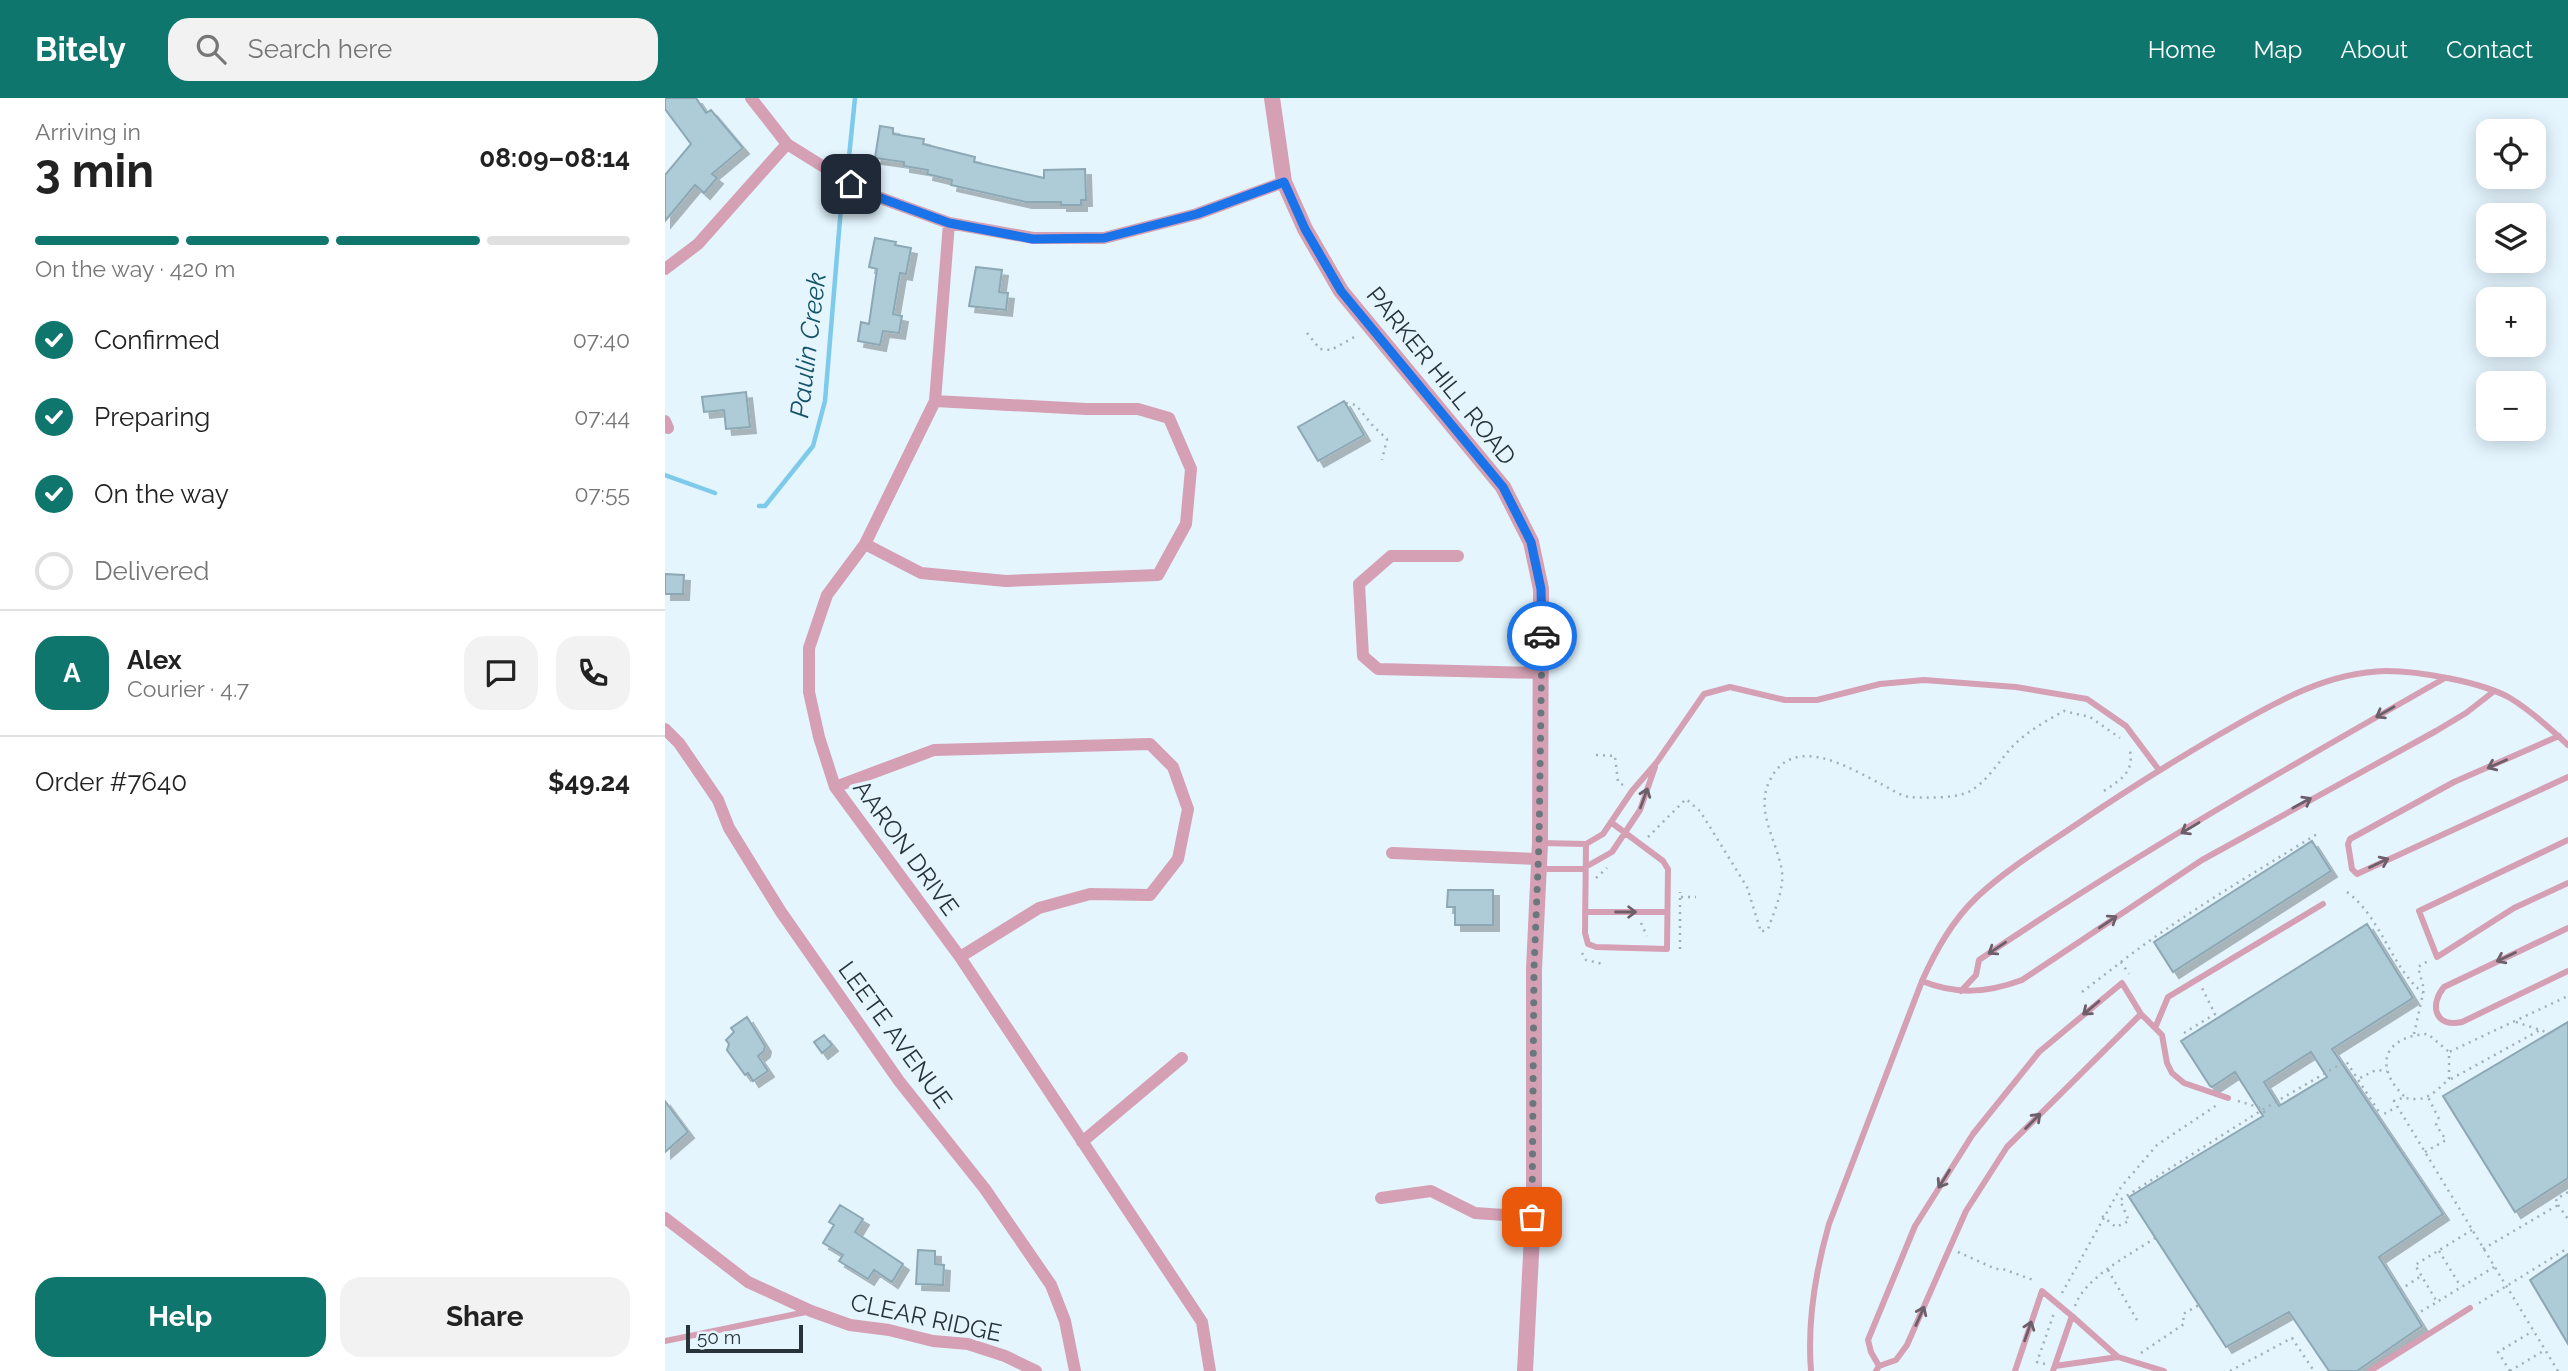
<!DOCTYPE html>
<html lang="en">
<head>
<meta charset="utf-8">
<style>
  :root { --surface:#fff; --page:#f2f2f2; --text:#222; --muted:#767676; --line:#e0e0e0; --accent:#0f766e }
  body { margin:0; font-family:Raleway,sans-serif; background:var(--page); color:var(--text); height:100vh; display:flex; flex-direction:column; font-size:26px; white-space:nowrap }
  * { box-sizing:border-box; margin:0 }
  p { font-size:23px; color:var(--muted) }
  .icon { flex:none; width:38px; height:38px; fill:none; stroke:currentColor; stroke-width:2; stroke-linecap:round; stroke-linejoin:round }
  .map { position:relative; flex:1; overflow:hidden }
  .side { display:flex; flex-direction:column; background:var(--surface); width:665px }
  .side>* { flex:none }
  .fabs { position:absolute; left:1811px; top:21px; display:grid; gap:14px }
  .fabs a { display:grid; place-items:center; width:70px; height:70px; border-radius:14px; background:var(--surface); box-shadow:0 4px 18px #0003; font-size:35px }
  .scale { position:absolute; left:21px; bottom:18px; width:117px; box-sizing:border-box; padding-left:7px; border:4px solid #283439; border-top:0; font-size:19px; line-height:24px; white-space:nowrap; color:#283439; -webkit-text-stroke:5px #e4f5fe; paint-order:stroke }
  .pin { position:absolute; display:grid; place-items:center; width:60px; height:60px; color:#fff; margin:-30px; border-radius:14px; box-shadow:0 4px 10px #0006 }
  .courier { position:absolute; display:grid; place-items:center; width:70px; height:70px; margin:-35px; border:5px solid #1a73e8; border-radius:50%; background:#fff; color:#222; box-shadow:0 2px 9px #0007 }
  .head em { font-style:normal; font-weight:700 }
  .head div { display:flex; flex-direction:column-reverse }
  .head { display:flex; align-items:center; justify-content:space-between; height:119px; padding:0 35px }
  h1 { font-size:46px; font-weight:700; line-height:52px }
  .bar { display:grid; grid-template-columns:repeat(4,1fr); gap:10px 7px; align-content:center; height:84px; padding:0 35px }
  .bar i { height:9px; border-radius:5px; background:var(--line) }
  .bar .selected { background:var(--accent) }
  .bar p { grid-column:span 4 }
  .line { display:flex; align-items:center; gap:18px; padding:0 35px; border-top:2px solid var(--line) }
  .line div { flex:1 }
  .round { display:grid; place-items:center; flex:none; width:74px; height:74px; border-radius:21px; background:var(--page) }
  ol { padding:0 35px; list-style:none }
  li { display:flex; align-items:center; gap:21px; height:77px }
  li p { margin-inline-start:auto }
  li .icon { padding:7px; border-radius:50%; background:var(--accent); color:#fff; stroke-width:4 }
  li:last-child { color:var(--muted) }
  li i { width:38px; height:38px; border:4px solid var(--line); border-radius:50% }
  .cta { display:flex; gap:14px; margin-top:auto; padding:14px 35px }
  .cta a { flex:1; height:80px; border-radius:21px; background:var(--accent); color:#fff; font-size:28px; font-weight:700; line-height:80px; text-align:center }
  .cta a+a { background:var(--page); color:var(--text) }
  header { display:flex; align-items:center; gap:42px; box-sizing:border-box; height:98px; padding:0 35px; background:var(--accent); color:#fff }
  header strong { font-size:33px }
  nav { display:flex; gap:38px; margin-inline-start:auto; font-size:24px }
  .search { width:490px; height:63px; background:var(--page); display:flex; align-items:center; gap:18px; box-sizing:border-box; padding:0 24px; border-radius:21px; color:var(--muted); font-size:26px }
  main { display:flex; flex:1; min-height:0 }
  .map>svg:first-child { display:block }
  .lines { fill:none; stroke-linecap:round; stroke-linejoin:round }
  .stream { stroke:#7ecaeb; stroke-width:4.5 }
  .building { fill:#aecbd8; stroke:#8ca8b4; stroke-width:2; fill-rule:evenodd; filter:url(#shadow) }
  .path { stroke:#a1b0b8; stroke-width:2.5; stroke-dasharray:2 5; stroke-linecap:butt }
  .service { stroke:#d5a0b4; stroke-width:6 }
  .minor { stroke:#d5a0b4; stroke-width:12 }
  .tertiary { stroke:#d5a0b4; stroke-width:16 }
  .oneway { stroke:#6d5f6a }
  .done { stroke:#6a787e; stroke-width:7; stroke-dasharray:0 12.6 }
  .route { stroke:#1a73e8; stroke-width:9 }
  .labels { text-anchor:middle; stroke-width:7; stroke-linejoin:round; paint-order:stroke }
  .street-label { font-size:24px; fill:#283439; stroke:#e4f5fe }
  .water-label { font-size:26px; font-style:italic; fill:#155369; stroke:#e4f5fe }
</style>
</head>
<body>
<header>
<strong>Bitely</strong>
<div class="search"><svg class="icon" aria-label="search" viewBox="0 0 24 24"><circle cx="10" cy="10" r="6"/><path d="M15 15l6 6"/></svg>Search here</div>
<nav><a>Home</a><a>Map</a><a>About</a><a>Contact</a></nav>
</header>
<main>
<section class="side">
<div class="head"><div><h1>3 min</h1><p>Arriving in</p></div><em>08:09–08:14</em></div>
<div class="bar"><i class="selected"></i><i class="selected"></i><i class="selected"></i><i></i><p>On the way · 420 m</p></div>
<ol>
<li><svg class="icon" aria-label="check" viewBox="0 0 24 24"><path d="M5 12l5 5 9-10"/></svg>Confirmed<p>07:40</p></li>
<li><svg class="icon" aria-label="check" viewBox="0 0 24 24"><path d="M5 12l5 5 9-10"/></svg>Preparing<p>07:44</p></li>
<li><svg class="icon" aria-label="check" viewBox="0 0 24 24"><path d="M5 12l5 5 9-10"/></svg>On the way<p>07:55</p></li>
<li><i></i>Delivered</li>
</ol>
<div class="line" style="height:126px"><b class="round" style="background:var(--accent);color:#fff">A</b><div><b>Alex</b><p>Courier · 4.7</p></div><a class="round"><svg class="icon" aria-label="chat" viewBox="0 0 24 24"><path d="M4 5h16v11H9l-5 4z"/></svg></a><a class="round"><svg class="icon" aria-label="phone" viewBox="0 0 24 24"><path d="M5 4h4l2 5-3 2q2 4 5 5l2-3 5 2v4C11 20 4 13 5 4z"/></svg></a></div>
<div class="line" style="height:91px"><div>Order #7640</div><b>$49.24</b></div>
<div class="cta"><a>Help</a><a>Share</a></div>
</section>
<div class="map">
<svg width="1903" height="1273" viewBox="0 0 1903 1273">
  <defs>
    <filter id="shadow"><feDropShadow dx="6" dy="6" stdDeviation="0" flood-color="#0004"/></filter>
  </defs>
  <rect width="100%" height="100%" fill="#e4f5fe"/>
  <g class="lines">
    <path class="stream" d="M184,59L190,0
      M0,377L50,395
      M94,408H100L148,348L160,303L176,109"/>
  </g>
  <path class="building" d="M0,0H31L41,15L46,12L78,50L47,76L52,80L39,95L30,87L0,123V77L26,46L0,11Z
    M215,28L228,30V36L259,41L258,46L310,59L309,64L379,80V72L420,71L421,102H416V107H396V104H361L286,87L287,82L262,76L263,72L239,68V64L210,60Z
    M210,140L231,144L230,147L246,150L241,176L235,175L228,216L237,218L234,235L218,233L215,247L193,243L196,224L204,226L212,171L204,169Z
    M311,169L337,172L334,194L343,195L341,212L304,208Z
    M81,294L85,329L61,331L59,312L39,314L37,299Z
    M679,303L699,337L653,363L633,329Z
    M0,476L19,477L18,496H0Z
    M1647,743L1666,773L1508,874L1489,844Z
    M783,792H828V827H790V809H782Z
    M1702,826L1748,900L1667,951L1778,1116L1714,1159L1757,1228L1692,1273H1664L1624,1214L1561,1249L1464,1099L1598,1018L1570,974L1547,989L1545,988L1516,943ZM1646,954L1662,979L1614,1008L1599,984Z
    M82,919L100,948L99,953L93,958L103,973L88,983L83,975L80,977L62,952L64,946L61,942L69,934L66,930Z
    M1903,924V1080L1850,1114L1778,998Z
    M159,937L167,947L157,955L149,944Z
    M0,1003L23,1034L0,1054Z
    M175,1107L198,1121L190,1134L238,1166L227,1184L209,1172L203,1181L174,1163L178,1157L158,1145L169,1127L164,1124Z
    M253,1152L270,1153V1166L279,1167L278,1187L251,1186Z
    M1903,1156V1246L1865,1182Z"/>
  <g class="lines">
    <path class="path" d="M642,235L655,251L666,252L693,237
      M681,305L691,307L708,328L722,341L717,362
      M854,557L859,545
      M931,657L950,658L953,684L958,687
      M1439,693C1455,682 1469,675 1465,653
      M983,739L1021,701L1035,713L1082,789L1096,834L1103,831C1109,814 1119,792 1117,774C1113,744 1089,713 1105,682C1128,635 1183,669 1216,686C1225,690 1235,698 1245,699C1261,700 1293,701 1307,692C1324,681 1334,663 1347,649C1361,634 1381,623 1399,613L1425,619L1455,640
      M931,780L942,770
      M1682,794C1717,820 1725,868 1758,895
      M1016,799H1031
      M976,825L982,838
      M1015,851V794
      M917,855L921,862L938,866
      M1456,864C1518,816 1586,777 1652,736
      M1417,894L1456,864L1464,876
      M1851,924L1884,935
      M1519,935L1550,916L1537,890
      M1749,936L1759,891L1753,869L1763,863
      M1786,981L1875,932
      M1689,983L1711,972L1722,973
      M1739,998C1708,968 1719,938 1763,936L1784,954
      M1573,1003L1596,1010L1601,1016
      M1713,1019L1732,1009
      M1760,1054L1781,1042L1771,1027L1774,1021L1763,999
      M1893,1107L1903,1121
      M1437,1118L1451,1129L1464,1123L1455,1102L1597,1012L1681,963L1716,1017
      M1807,1132L1750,1167L1772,1204L1829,1169
      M1818,1151L1893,1107L1891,1101L1903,1094
      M1774,1153L1796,1189
      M1293,1154L1331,1171H1338L1371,1183
      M1443,1172L1472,1222
      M1735,1192L1756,1178
      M1397,1195L1456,1089L1492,1047L1552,1007
      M1814,1205L1903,1150
      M1410,1208C1420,1179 1465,1157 1490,1140
      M1750,1217L1772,1204
      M1476,1255L1519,1226L1518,1216L1534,1207
      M1380,1266L1372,1264L1389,1215
      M1565,1273L1627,1240L1649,1273
      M1845,1273L1833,1254L1868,1233
      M1845,1273L1880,1252
      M1893,1273L1729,1003C1739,998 1741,1001 1751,1001C1764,1002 1775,989 1784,981V954L1903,898"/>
    <path class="service" d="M1894,638L1789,684L1685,741L1683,746L1687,771L1692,776L1903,679
      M1903,742L1754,813L1772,859L1849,810L1903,785
      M875,745L921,746L938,736L967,693L992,664L1039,596L1065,589L1120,602H1152L1215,586L1259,582L1351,589L1422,601L1461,628L1494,672
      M921,746L920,835L923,846L931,849L1002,851L1003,771L998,763L947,725
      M876,771H917L947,754L975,712L990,669
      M920,814H1002
      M1903,830L1779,889C1764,907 1770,930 1797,924L1903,873
      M1257,883C1291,897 1322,895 1357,882L1537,762L1771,633L1801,615L1828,594
      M1296,893L1311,877L1314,862C1464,760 1622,670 1780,580
      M1476,916L1497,937L1502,965L1507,975L1519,985L1563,1000
      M1490,930L1503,899L1658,806
      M0,1243L141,1214
      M1390,1268L1453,1259
      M1146,1273C1142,1223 1150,1175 1164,1126L1257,883C1271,852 1287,823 1312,799C1343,770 1380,748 1415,724C1459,694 1504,666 1550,639C1603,609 1658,574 1721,573C1754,573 1817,584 1845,600C1865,612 1886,631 1903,647
      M1211,1273L1214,1268L1231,1262L1242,1247L1301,1113L1342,1049L1476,916L1457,885L1374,954L1308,1036L1250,1128L1203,1242L1206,1254L1214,1268
      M1350,1273L1377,1193L1407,1218
      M1388,1273L1407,1218L1453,1259L1499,1273
      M1705,1273L1805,1210"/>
    <path class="minor" d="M86,0L122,46L199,94L284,125L368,140H439L532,116L619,84
      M284,125L270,303L200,446L162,497L144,550V594L154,639L170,689L295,859L537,1224L545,1273
      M0,171L33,146L122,46
      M0,323L3,330
      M200,446L256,475L341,483L493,477L521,426L526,371L504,320L473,311H421L270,303
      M793,458H726L694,486L698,558L713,571L875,575
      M0,631L14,645L53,702L64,730L116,814L234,983L320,1091L386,1187L400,1223L410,1273
      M170,689L269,652L485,646L508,669L523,711L513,761L485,797L425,796L374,810L295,859
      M727,755L874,761
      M417,1044L517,960
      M716,1100L766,1093L810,1115L867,1119
      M0,1120L83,1184L146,1213L185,1227L224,1232L268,1243L303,1246L340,1258L371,1273"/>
    <path class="tertiary" d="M607,0L619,84L640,131L676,193L838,389L866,444L876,491L875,745L869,871V1099L860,1273"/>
  </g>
  <defs><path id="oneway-shaft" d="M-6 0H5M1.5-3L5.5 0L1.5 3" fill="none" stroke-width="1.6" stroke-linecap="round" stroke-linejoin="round" transform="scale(1.75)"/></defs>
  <g class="oneway">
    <use href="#oneway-shaft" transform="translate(1720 614) rotate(150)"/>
    <use href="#oneway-shaft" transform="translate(1832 666) rotate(156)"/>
    <use href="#oneway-shaft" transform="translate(979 700) rotate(-70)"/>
    <use href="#oneway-shaft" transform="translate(1637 705) rotate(-29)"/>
    <use href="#oneway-shaft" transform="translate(1525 730) rotate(149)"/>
    <use href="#oneway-shaft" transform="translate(1714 765) rotate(-25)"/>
    <use href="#oneway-shaft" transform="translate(961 814)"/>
    <use href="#oneway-shaft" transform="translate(1443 824) rotate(-34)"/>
    <use href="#oneway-shaft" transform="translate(1332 850) rotate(146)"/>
    <use href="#oneway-shaft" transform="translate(1841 859) rotate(155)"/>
    <use href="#oneway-shaft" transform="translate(1426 910) rotate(140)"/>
    <use href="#oneway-shaft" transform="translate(1368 1023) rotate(-45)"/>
    <use href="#oneway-shaft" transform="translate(1279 1081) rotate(122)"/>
    <use href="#oneway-shaft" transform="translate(1255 1218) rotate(-66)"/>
    <use href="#oneway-shaft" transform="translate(1363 1233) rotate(-71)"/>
  </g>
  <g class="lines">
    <path class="done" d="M867,1119L869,871L874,745L877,538"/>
    <path class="route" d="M186,86L199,94L284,125L368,141L439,140L532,116L619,84L640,131L676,193L838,389L866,444L876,491L877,538"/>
  </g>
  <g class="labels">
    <g class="street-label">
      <text transform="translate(776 278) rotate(51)" y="8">PARKER HILL ROAD</text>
      <text transform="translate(241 750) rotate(54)" y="8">AARON DRIVE</text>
      <text transform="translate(230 937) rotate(54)" y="8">LEETE AVENUE</text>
      <text transform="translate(261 1220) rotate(12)" y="8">CLEAR RIDGE</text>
    </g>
    <g class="water-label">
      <text transform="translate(143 247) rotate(-83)" y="9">Paulin Creek</text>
    </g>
  </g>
</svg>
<div class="fabs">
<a><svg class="icon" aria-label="locate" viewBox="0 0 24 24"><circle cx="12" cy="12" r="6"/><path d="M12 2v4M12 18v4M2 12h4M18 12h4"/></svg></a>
<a><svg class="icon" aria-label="layers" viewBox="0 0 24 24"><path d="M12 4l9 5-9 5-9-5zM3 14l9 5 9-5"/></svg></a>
<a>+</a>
<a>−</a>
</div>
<div class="scale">50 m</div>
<div class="pin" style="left:867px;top:1119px;background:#ea580c"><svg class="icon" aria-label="bag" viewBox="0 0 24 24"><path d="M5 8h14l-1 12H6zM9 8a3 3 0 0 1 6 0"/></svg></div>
<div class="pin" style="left:186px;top:86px;background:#1f2937"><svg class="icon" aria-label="home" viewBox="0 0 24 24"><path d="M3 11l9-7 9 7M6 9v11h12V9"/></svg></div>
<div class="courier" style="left:877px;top:538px"><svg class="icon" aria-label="car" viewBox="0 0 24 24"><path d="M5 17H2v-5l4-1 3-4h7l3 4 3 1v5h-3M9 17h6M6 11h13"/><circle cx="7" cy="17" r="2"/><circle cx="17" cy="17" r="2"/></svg></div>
</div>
</main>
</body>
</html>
